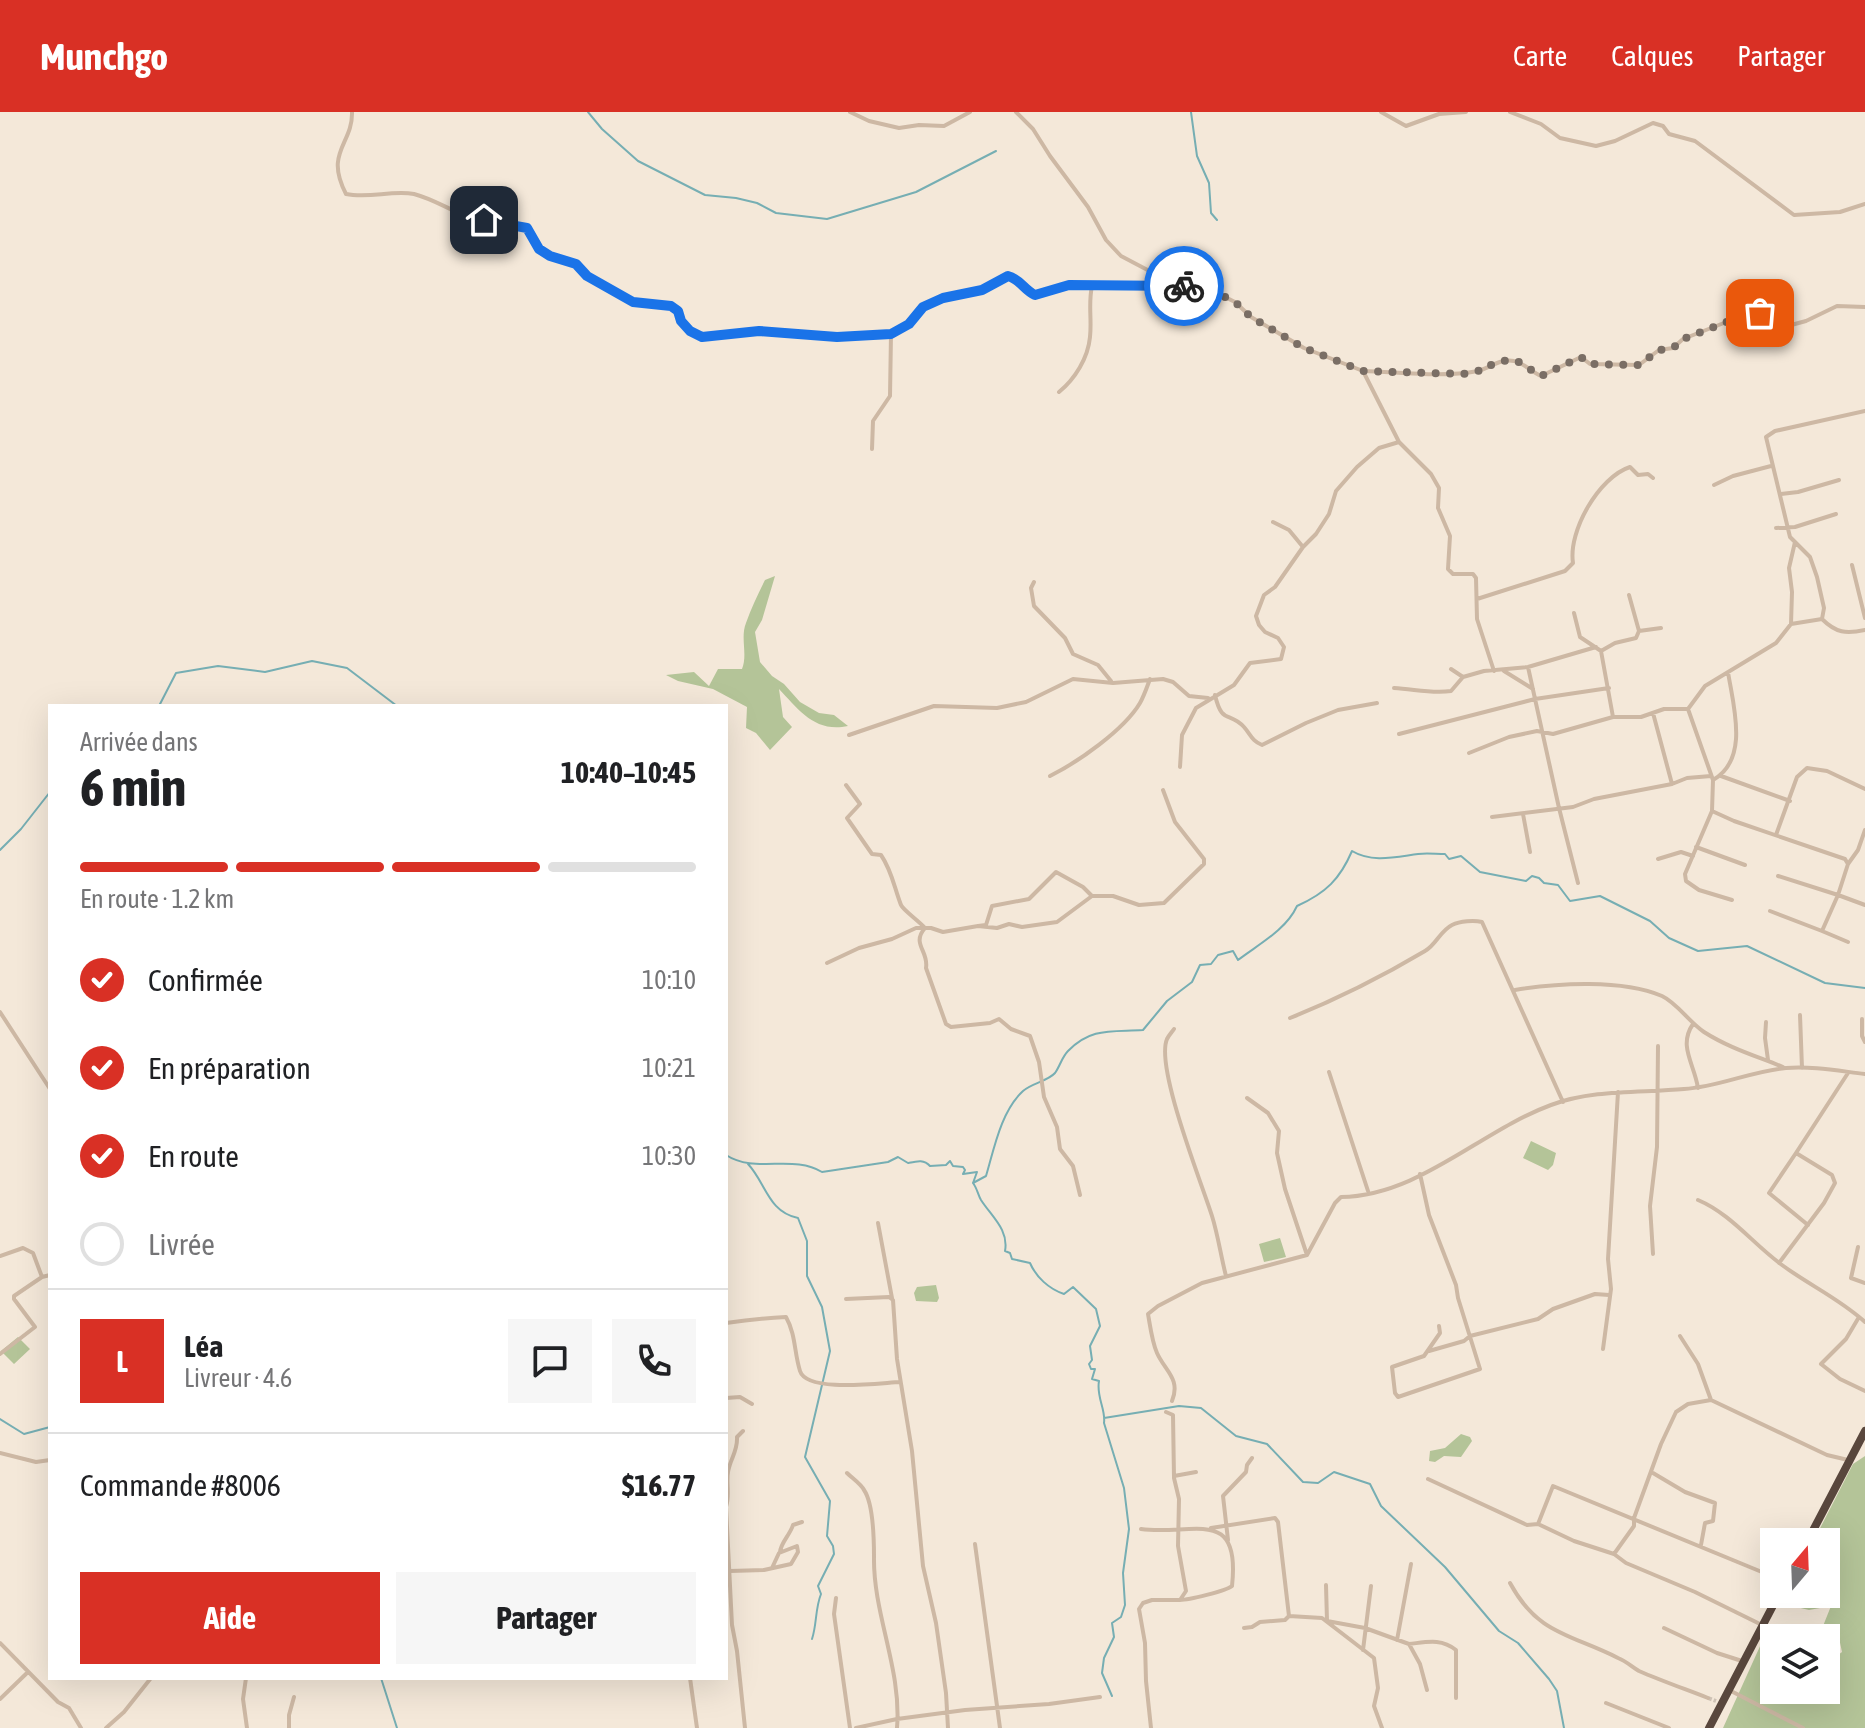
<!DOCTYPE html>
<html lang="fr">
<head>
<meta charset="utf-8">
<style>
  :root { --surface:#fff; --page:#f6f6f6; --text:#202124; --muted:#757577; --line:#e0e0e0; --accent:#d93025 }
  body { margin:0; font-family:"Asap Condensed",sans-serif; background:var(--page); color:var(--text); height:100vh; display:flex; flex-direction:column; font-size:30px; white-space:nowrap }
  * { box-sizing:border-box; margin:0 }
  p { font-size:26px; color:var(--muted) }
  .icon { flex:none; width:44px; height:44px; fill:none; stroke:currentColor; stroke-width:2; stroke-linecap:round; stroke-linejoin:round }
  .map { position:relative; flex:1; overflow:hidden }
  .side { position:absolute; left:48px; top:592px; width:680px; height:976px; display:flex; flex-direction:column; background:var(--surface); border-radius:0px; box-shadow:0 8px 32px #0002 }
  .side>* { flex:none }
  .needle { width:52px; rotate:19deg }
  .tools { position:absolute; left:1760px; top:1416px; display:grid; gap:16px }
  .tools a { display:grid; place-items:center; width:80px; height:80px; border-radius:0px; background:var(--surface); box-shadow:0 8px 32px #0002; font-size:40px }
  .pin { position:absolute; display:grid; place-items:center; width:68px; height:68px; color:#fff; margin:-34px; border-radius:16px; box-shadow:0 4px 12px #0006 }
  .courier { position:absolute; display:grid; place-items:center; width:80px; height:80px; margin:-40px; border:6px solid #1a73e8; border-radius:50%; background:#fff; color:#222; box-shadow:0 2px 10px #0007 }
  .overview em { font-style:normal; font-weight:700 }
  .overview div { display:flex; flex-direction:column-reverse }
  .overview { display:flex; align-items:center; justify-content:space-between; height:136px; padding:0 32px }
  h1 { font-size:52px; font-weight:700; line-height:60px }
  .bar { display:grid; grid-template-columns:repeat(4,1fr); gap:12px 8px; align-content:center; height:96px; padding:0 32px }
  .bar i { height:10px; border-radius:6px; background:var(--line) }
  .bar .current { background:var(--accent) }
  .bar p { grid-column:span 4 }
  .line { display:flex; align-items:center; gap:20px; padding:0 32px; border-top:2px solid var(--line) }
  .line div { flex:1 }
  .round { display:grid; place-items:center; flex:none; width:84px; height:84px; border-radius:0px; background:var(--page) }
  ol { padding:0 32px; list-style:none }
  li { display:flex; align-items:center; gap:24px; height:88px }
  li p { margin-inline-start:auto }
  li .icon { padding:8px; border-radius:50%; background:var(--accent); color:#fff; stroke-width:4 }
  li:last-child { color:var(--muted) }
  li i { width:44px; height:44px; border:4px solid var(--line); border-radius:50% }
  .primary-button { display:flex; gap:16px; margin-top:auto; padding:16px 32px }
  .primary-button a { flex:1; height:92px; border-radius:0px; background:var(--accent); color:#fff; font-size:32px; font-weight:700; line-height:92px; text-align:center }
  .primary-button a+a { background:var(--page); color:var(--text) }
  header { display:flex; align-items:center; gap:48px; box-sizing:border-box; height:112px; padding:0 40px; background:var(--accent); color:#fff }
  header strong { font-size:38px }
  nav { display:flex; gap:44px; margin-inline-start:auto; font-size:28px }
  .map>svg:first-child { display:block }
  .green { fill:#b4c498 }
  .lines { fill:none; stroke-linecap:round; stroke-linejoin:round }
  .stream { stroke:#76aeb3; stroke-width:2 }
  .street-tunnel { stroke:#cec2b5; stroke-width:4; stroke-dasharray:4 2; stroke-linecap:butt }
  .street { stroke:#cdb8a4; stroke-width:4 }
  .highway { stroke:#59473d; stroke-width:8 }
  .done { stroke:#7a6e65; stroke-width:8; stroke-dasharray:0 14.4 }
  .route { stroke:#1a73e8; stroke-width:10 }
</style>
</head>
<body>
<header>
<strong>Munchgo</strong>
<nav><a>Carte</a><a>Calques</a><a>Partager</a></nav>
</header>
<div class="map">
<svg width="1865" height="1616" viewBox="0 0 1865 1616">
  <rect width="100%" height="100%" fill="#f4e8d9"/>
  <path class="green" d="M775,464L762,508L755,520L760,550L772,564L784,572L800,590L819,601L834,603L848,614C815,621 799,598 779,577L783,605L792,615L770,638L756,621L746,616L747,595L713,577L678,569L666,563L694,560L709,574L718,557H742C748,542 740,526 746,511C751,497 758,482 765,468Z
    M1531,1029L1556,1041L1553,1053L1548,1058L1523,1046Z
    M1280,1126L1286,1145L1264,1150L1259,1132Z
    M936,1173L939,1186L937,1190L916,1189L914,1181L917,1175Z
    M18,1225L30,1237L14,1252L1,1239Z
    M1461,1322L1470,1325L1472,1329L1461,1345L1444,1344L1435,1350L1429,1349L1430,1339L1445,1336Z
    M1865,1344V1616H1723L1766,1521L1774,1526V1578H1826V1543L1834,1546L1842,1540L1839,1526L1821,1519L1831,1494L1809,1498L1780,1491L1785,1482H1826V1430H1813L1853,1352Z"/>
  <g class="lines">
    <path class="stream" d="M588,0L602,17L638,49L705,83L736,86L757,91L776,101L827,107L916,80L996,39
      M1191,0L1197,44L1209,71L1211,101L1217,108
      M159,594L176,561L218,554L265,560L312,549L347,556L397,594
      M0,738L21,717L50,680
      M726,1043C755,1062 793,1042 822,1060L888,1050L898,1045L908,1051C917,1049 924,1047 930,1054L946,1053L950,1049L953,1054L963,1055L965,1058L963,1062L977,1060L973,1071C977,1076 978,1083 981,1088C992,1105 1009,1118 1005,1139L1010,1141L1012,1147L1030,1151C1036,1165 1049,1177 1064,1182L1073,1175L1096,1197L1100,1214L1090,1234L1092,1248L1089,1252L1091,1257H1095L1092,1267L1099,1269C1096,1285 1106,1297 1104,1311L1124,1376L1129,1417L1123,1461L1125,1493L1121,1505L1112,1511L1114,1525L1104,1546L1102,1561L1112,1584
      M748,1052C766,1071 768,1100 798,1106L807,1129V1164L822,1195L830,1239L805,1345L830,1389L827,1424L833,1434L834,1442L818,1474L821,1482C815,1497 817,1512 812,1527
      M973,1071L986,1064C994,1037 1001,999 1023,979C1032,971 1048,969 1055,961C1060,954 1062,945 1068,939C1091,915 1112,920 1143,918L1167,889L1192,870L1200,853L1211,852L1218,843L1233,839L1238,848C1259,832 1286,818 1297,794C1326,781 1340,767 1352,739C1372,751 1395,745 1418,742C1426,741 1436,742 1445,742L1449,747L1461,744L1480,760L1526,769L1532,764L1539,766L1544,771L1558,773L1570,789L1600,784L1650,809L1669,826L1698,839L1747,834L1825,871L1865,876
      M1104,1306L1179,1294L1201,1296L1236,1324L1267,1332L1303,1370L1318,1371L1334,1360L1370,1372L1381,1394L1445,1455L1499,1519L1518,1531L1549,1567L1557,1579L1564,1616
      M0,1307L24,1322L50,1315
      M381,1566L397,1616"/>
    <path class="street-tunnel" d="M1708,1586L1716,1589"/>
    <path class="street" d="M352,0C353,32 324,40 346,82C369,87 391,78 414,82C433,87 448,97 466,104C484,111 507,113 527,116L539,137L550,144L576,152L587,164L633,190L671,194L678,199L681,209L690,219L702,225L759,219L837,225L890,222
      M850,0L869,9L899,16L919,13L944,14L970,0
      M1016,0L1033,17L1050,44L1088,95L1106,128L1121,144L1176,173
      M1381,0L1406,14L1439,2L1466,0
      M1510,0L1541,12L1560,26L1596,34L1615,29L1653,11L1663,14L1669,22L1695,29L1794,103L1840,100L1865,92
      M1363,259C1400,260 1441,266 1478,259C1490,256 1500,246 1514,249C1522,250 1532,260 1541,264L1581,245L1590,252L1639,253L1659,238L1673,236L1683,227L1729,209L1760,201L1780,216L1806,209L1837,194L1865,195
      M1059,280C1075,267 1088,246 1090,225C1092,207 1088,192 1092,174
      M872,337L873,309L890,284L891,222L909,212L923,195L943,186L982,178L1008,164C1020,167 1024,178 1035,183L1069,173L1177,174L1209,177L1235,190L1251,205L1304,236L1363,259L1399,330L1431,362L1439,376L1438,396L1450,424L1448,457L1453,462H1473L1476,466L1477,507L1494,559
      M1714,373L1733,364L1771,354
      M1781,382L1798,380L1839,368
      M1273,410L1289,418L1303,435
      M1776,416L1795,415L1836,402
      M1852,453L1865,506
      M1034,470L1031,476L1034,494L1065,526L1073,542L1098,553L1111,569
      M1629,483L1639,519
      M1477,487L1565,459L1573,451C1568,419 1599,365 1630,355L1638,363L1648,362L1653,366
      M1574,501L1580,525L1601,539L1613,605
      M1822,507L1824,496L1817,465L1810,445L1790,425L1766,325L1775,319L1865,299
      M1791,512L1792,480L1789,456L1795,430
      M1865,518C1846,522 1836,521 1822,507L1791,512L1776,531L1705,574L1688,597L1713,668L1712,699L1734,709L1845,747L1848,752L1838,783L1865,793
      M1601,539L1615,531L1636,526L1639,519L1661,516
      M1528,555L1559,696L1578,771
      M1451,557L1463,565L1484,559L1528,555L1596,535
      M1504,559L1533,577
      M1394,576C1414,577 1432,582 1451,579L1463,565
      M1215,583C1222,613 1229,599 1244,615C1251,623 1252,629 1262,633L1306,611L1338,598L1377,591
      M1653,601L1672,672
      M1399,622L1535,587L1609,576
      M849,623L934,594L997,596L1026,590L1073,567L1113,571L1163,567L1173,570L1189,584L1208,586
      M1469,641L1509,625L1537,619L1553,622L1613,605H1641L1664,597H1688
      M1180,655L1182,623L1196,596L1234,573L1250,551L1281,547L1284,535L1278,526L1265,520L1259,513L1256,504L1264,483L1275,475L1303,435L1316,422L1329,402L1336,379L1357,355L1379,336L1399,330
      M1050,664C1078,650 1124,618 1140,591C1144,584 1147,575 1150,567
      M1721,664L1790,689
      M1713,668C1750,647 1733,593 1728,560
      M846,673L860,692L847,706L872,742L881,743C892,759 894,775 901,793C903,798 919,809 925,816C911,832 929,839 926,856L946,912L951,915L990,911L999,907L1011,917L1030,924L1039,950L1044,985L1057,1015L1060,1037L1073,1054L1080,1083
      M1712,699L1685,762L1686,769L1699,778L1732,788
      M1523,702L1530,740
      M1492,705L1573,695L1594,687L1672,672L1687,666L1711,664
      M1776,723L1797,665L1807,656L1827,659L1865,677
      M1696,735L1745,753
      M1658,747L1681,740L1693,744
      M1848,752L1858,738L1865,718
      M1770,799L1822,819L1838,783L1778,764
      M978,814L986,813L992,794L1029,787L1056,760L1083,775L1092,784H1113L1139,793L1164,791L1204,752V747L1175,710L1163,678
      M1822,819L1848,830
      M827,851L859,836L892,827L916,816H931L943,820L978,814L997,816L1009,812L1022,815L1057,810L1092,784
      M1515,878C1557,871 1622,867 1662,884C1677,891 1689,910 1704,920C1729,936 1756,944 1783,955
      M0,900L50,977
      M1800,903L1802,956
      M1290,906C1335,888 1383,864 1425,839C1436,833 1440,819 1452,813C1460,809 1474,808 1482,810L1563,990
      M1862,907V924L1865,930
      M1766,910L1765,926L1768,948
      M1693,912C1678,934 1694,951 1698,976
      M1174,917C1172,920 1169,923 1167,927C1155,955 1202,1072 1212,1104C1218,1123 1221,1145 1226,1164
      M1329,960L1368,1079
      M1247,986L1268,1001L1279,1019L1277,1041L1285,1077L1307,1143
      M1796,1041L1769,1081L1808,1113
      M1420,1062L1429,1103L1456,1173L1458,1186L1480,1257L1398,1285L1395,1281L1392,1255L1424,1244L1440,1221L1439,1214
      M1698,1088C1731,1102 1753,1132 1782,1153C1809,1173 1840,1187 1865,1210
      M878,1111L892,1186
      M1858,1135L1851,1166L1865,1171
      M1653,1142L1650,1094L1657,1035L1658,934
      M0,1144L23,1136L33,1141L42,1165L50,1163
      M1779,1151L1824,1091L1835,1071L1832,1063L1796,1041L1848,961
      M846,1187L889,1185L893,1188L897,1247L912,1339L923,1454L936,1511L946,1581L948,1616
      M1859,1205L1846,1227L1821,1252L1840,1267L1865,1279
      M726,1211C746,1208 765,1206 786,1205C796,1223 794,1240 800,1259C807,1281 879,1271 900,1270
      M1680,1224L1698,1252L1711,1288
      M1603,1237L1611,1177L1608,1147L1618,980
      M1429,1239L1464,1229L1470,1224L1538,1207L1553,1197L1595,1182L1609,1183
      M0,1242L35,1215L14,1187V1184L42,1165
      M726,1286L740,1285L752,1292
      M1172,1289C1181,1267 1165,1259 1157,1241C1152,1230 1150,1213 1148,1202L1158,1194L1202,1171L1307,1143L1335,1091L1341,1085C1419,1084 1480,1019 1551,993C1593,977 1641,981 1684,977C1719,975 1751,959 1786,956C1812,954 1839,959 1865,962
      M743,1319L737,1325C738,1339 730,1347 728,1360C726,1372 730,1382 726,1395L732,1513L737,1539L745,1616
      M0,1341L36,1350L50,1348
      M847,1361C852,1366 861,1372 864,1378C873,1391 874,1429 874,1445C873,1502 902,1558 897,1616
      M1653,1361L1685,1380L1715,1391L1713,1409L1705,1411L1701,1433
      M1174,1364L1196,1360
      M1428,1367L1527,1413L1538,1412
      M1211,1416L1275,1406L1278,1410L1289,1504
      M1141,1417C1192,1424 1241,1393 1232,1474C1226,1479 1188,1488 1180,1488
      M1228,1428L1223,1384L1246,1360L1247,1353L1252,1346
      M975,1432L1000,1616
      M780,1440C781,1430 790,1423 793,1413L802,1410
      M1614,1442L1634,1414V1406L1661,1332L1676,1300L1688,1292L1711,1288L1827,1343L1848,1348
      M730,1459L764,1458L791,1452L798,1440L797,1434L779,1441L772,1456
      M1510,1471C1538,1523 1571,1522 1618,1546C1626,1549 1632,1555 1639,1559C1662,1569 1685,1577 1708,1586
      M1326,1473L1327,1509L1365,1516L1409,1532L1420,1552L1427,1578
      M836,1486L834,1502L850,1616
      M1762,1513L1695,1480L1626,1451L1614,1442L1574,1429L1538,1412L1553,1374L1774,1465
      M1244,1516L1252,1515L1260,1510L1285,1508L1289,1504L1322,1506L1374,1546L1378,1576L1374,1594L1382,1616
      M1664,1516L1717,1541L1742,1549
      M1397,1528L1411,1452
      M0,1531L58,1590L69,1596L81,1616
      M1409,1532C1427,1530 1441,1526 1456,1538V1586
      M1363,1538L1371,1474
      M246,1566L243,1587L247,1616
      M690,1566L697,1616
      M1731,1579L1803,1616
      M0,1587L28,1560
      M1606,1591L1669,1616
      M106,1616L124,1600L151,1566
      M289,1616V1603L294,1585
      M856,1616L897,1607L965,1598L1049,1592L1100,1585
      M1151,1616L1146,1569L1145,1531L1139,1497L1143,1491L1152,1488H1180L1186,1479L1178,1434L1179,1387L1174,1366L1173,1303L1166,1300"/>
    <path class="highway" d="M1807,1430L1865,1319
      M1709,1616L1779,1482"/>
  </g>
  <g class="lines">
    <path class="done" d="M1184,174L1209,177L1235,190L1251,205L1304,236L1363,259L1463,262L1487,257L1491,253L1507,248L1517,249L1541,264L1581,245L1590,252L1639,253L1659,238L1673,236L1683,227L1729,209L1760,201"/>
    <path class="route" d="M484,108L527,116L539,137L550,144L576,152L587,164L633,190L671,194L678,199L681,209L690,219L702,225L759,219L837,225L891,222L909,212L923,195L943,186L982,178L1008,164C1020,167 1024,178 1035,183L1069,173L1184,174"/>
  </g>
</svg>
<div class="tools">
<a><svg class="needle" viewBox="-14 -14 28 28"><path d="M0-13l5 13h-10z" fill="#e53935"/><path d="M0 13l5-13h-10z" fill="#757577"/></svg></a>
<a><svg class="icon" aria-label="layers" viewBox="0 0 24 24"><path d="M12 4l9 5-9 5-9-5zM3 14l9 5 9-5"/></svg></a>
</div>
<div class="pin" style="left:1760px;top:201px;background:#ea580c"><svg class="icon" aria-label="bag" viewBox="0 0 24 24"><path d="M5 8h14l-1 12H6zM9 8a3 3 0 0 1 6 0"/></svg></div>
<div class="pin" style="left:484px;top:108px;background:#1f2937"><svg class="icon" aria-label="home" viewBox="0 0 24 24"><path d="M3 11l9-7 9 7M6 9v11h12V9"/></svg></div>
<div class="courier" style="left:1184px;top:174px"><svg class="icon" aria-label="bike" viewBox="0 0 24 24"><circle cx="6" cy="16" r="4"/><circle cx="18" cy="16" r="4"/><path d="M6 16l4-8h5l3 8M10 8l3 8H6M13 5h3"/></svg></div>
<section class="side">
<div class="overview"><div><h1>6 min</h1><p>Arrivée dans</p></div><em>10:40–10:45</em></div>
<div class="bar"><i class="current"></i><i class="current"></i><i class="current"></i><i></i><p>En route · 1.2 km</p></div>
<ol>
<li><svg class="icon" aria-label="check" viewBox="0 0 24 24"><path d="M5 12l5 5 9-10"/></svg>Confirmée<p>10:10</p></li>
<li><svg class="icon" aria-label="check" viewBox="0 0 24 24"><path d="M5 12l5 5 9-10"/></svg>En préparation<p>10:21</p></li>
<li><svg class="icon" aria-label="check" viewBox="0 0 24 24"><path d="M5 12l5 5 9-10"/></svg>En route<p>10:30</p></li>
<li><i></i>Livrée</li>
</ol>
<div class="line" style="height:144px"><b class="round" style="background:var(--accent);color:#fff">L</b><div><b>Léa</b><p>Livreur · 4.6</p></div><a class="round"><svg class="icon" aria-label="chat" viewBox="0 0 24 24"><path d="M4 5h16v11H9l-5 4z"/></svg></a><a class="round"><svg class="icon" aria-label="phone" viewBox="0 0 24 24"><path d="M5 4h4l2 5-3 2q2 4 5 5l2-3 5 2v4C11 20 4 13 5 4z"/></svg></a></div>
<div class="line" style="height:104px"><div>Commande #8006</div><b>$16.77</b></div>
<div class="primary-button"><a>Aide</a><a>Partager</a></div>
</section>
</div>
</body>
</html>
